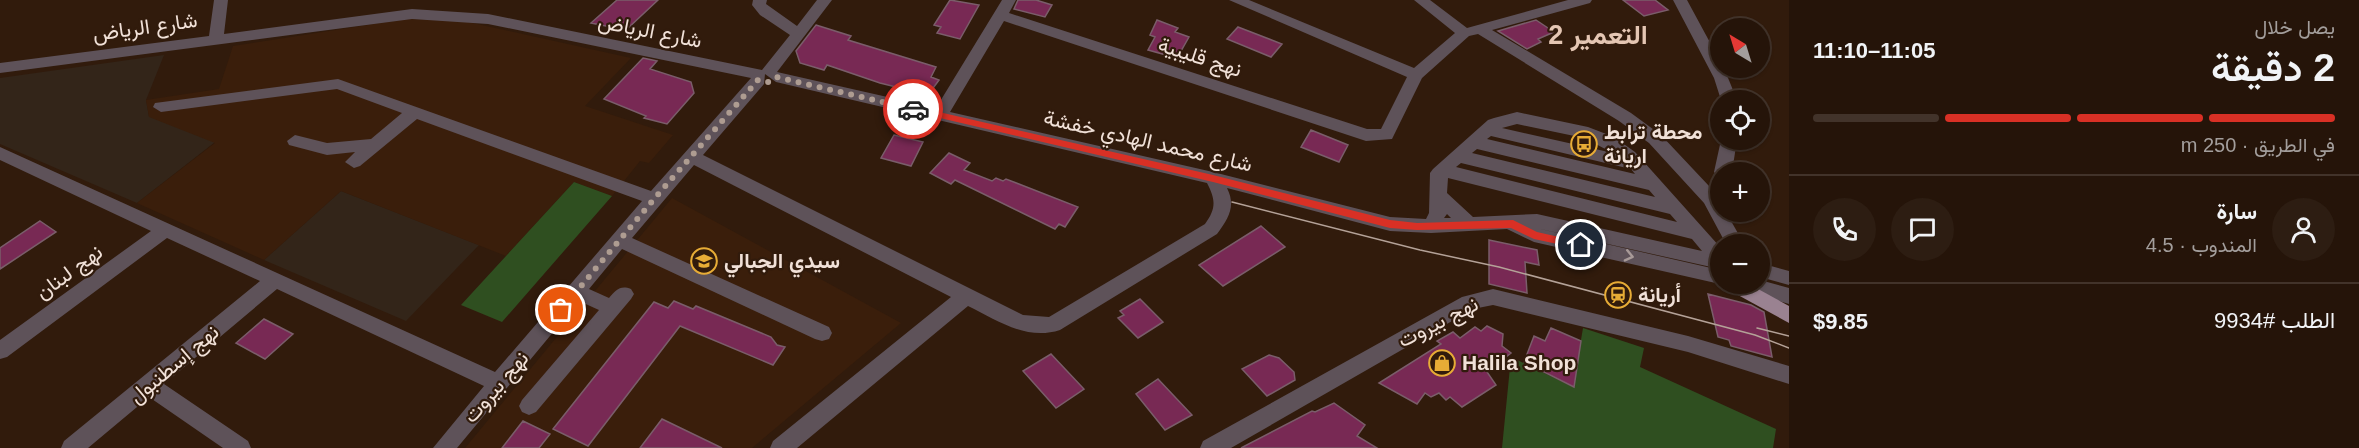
<!DOCTYPE html>
<html lang="ar">
<head>
<meta charset="utf-8">
<style>
  :root { --surface:#251409; --page:#2d1d12; --text:#f1f3f6; --muted:#a39e9c; --line:#42332a; --accent:#d93025 }
  body { margin:0; font-family:Helvetica,Vazirmatn,sans-serif; background:var(--page); color:var(--text); direction:rtl; height:100vh; display:flex; flex-direction:column; font-size:22px; white-space:nowrap }
  * { box-sizing:border-box; margin:0 }
  p { font-size:20px; color:var(--muted) }
  .icon { flex:none; width:33px; height:33px; fill:none; stroke:currentColor; stroke-width:2; stroke-linecap:round; stroke-linejoin:round }
  .map { position:relative; flex:1; overflow:hidden; direction:ltr }
  .side { display:flex; flex-direction:column; background:var(--surface); width:570px }
  .side>* { flex:none }
  .needle { width:39px; rotate:322deg }
  .buttons { position:absolute; left:1710px; top:18px; display:grid; gap:12px }
  .buttons a { display:grid; place-items:center; width:60px; height:60px; border-radius:50%; background:var(--surface); box-shadow:0 2px 4px #0004,0 0 0 2px var(--line); font-size:30px }
  .pin { position:absolute; display:grid; place-items:center; width:51px; height:51px; color:#fff; margin:-26px; border:3px solid #fff; border-radius:50%; box-shadow:0 2px 6px #0007 }
  .courier { position:absolute; display:grid; place-items:center; width:60px; height:60px; margin:-30px; border:4px solid #d93025; border-radius:50%; background:#fff; color:#222; box-shadow:0 2px 8px #0007 }
  .overview em { font-style:normal; font-weight:600 }
  .overview div { display:flex; flex-direction:column-reverse }
  .overview { display:flex; align-items:center; justify-content:space-between; height:102px; padding:0 24px }
  h1 { font-size:39px; font-weight:600; line-height:45px }
  .bar { display:grid; grid-template-columns:repeat(4,1fr); gap:9px 6px; align-content:center; height:72px; padding:0 24px }
  .bar i { height:8px; border-radius:4px; background:var(--line) }
  .bar .current { background:var(--accent) }
  .bar p { grid-column:span 4 }
  .line { display:flex; align-items:center; gap:15px; padding:0 24px; border-top:2px solid var(--line) }
  .line div { flex:1 }
  .round { display:grid; place-items:center; flex:none; width:63px; height:63px; border-radius:32px; background:var(--page) }
  main { display:flex; flex:1; min-height:0 }
  .map>svg:first-child { display:block }
  .commercial { fill:#332519 }
  .built { fill:#3a1e0b }
  .green { fill:#2f4f20 }
  .building { fill:#782954; stroke:#7a5d6a; stroke-width:1.5 }
  .lines { fill:none; stroke-linecap:round; stroke-linejoin:round }
  .minor { fill:#5e5259; fill-rule:evenodd }
  .major { fill:#9a8291; fill-rule:evenodd }
  .tram { stroke:#b4a298; stroke-width:1.5 }
  .oneway { stroke:#a89a98 }
  .route { fill:#d93025 }
  .done { stroke:#ae9c91; stroke-width:6; stroke-dasharray:0 10.8 }
  .labels { text-anchor:middle; stroke-width:4.5; stroke-linejoin:round; paint-order:stroke }
  .street-label { font-size:21px; fill:#f1e1d8; stroke:#311b0c }
  .poi-label { font-size:21px; font-weight:bold; fill:#f1e1d8; stroke:#311b0c; text-anchor:start }
  .district-label { font-size:27px; font-weight:bold; fill:#e4c6b3; stroke:#311b0c }
</style>
</head>
<body>
<main>
<section class="side">
<div class="overview"><div><h1>2 دقيقة</h1><p>يصل خلال</p></div><em>11:05–11:10</em></div>
<div class="bar"><i class="current"></i><i class="current"></i><i class="current"></i><i></i><p>في الطريق · 250 m</p></div>
<div class="line" style="height:108px"><a class="round"><svg class="icon" aria-label="person" viewBox="0 0 24 24"><circle cx="12" cy="8" r="4"/><path d="M4 21q1-7 8-7t8 7"/></svg></a><div><b>سارة</b><p>المندوب · 4.5</p></div><a class="round"><svg class="icon" aria-label="chat" viewBox="0 0 24 24"><path d="M4 5h16v11H9l-5 4z"/></svg></a><a class="round"><svg class="icon" aria-label="phone" viewBox="0 0 24 24"><path d="M5 4h4l2 5-3 2q2 4 5 5l2-3 5 2v4C11 20 4 13 5 4z"/></svg></a></div>
<div class="line" style="height:78px"><div>الطلب #9934</div><b>$9.85</b></div>
</section>
<div class="map">
<svg width="1789" height="448" viewBox="0 0 1789 448">
  <rect width="100%" height="100%" fill="#311b0c"/>
  <path class="commercial" d="M164,55L146,100L149,116L215,142L137,203L0,144V78Z
    M341,191L479,245L406,321L264,260Z"/>
  <path class="built" d="M406,19L459,20L631,58L585,106L673,135L649,163L640,161L612,196L574,182L506,256L341,191L264,260L137,203L215,143L149,117L146,100L219,89L233,46Z
    M672,198L901,323L752,448H465Z"/>
  <path class="green" d="M574,182L612,196L502,322L461,305Z
    M1583,328L1644,348L1640,367L1776,429L1773,448H1502L1511,357L1573,387Z"/>
  <path class="building" d="M617,0H658L626,30L591,23Z
    M950,0L979,5L960,39L937,33L941,27L934,25Z
    M1018,0H1036L1052,5L1045,17L1014,9Z
    M1623,0H1655L1668,10L1644,16Z
    M1157,20L1178,28L1175,32L1189,37L1177,58L1148,50L1155,37L1150,35Z
    M1536,20L1554,32L1538,39L1541,42L1527,49L1498,31Z
    M816,25L851,36L848,40L936,67L931,77L939,80L928,95L880,83L827,65L824,70L800,63L796,51Z
    M1238,27L1282,44L1271,57L1227,39Z
    M643,58L657,61L650,69L691,82L694,93L667,124L644,118L646,116L604,99Z
    M1311,130L1348,145L1339,162L1301,147Z
    M894,135L923,142L911,166L881,158Z
    M949,153L970,163L964,170L992,181L996,178L1003,181L1006,179L1078,207L1065,227L1059,224L1055,229L955,180L951,184L930,173Z
    M40,221L56,232L0,269V248Z
    M1261,226L1285,247L1223,286L1199,265Z
    M1489,240L1537,250L1539,265L1525,262L1527,293L1489,284Z
    M1708,294L1751,305L1764,312L1772,357L1731,346L1729,340L1718,337Z
    M1140,299L1163,322L1138,338L1118,318L1124,315L1120,311Z
    M674,301L693,309L696,306L771,337L777,345L785,347L773,365L680,326L588,446L553,429L654,302L668,308Z
    M264,319L293,334L265,359L236,343Z
    M1487,326L1503,334L1502,346L1511,353L1487,372L1496,385L1462,407L1450,397L1446,400L1439,393L1431,397L1425,393L1417,404L1379,383L1441,344L1437,341L1453,332L1460,338L1475,327L1481,331Z
    M1551,328L1581,341L1574,387L1524,362L1534,336L1545,341Z
    M1051,354L1084,389L1056,408L1023,371Z
    M1269,355L1279,358L1294,372L1295,380L1267,396L1242,369Z
    M1158,379L1192,415L1165,430L1136,394Z
    M1334,403L1365,425L1357,436L1377,448H1241L1312,411L1315,412Z
    M662,419L722,448H640Z
    M523,421L550,434L539,448H502Z"/>
  <g class="lines">
    <path class="minor" d="M214,0H228L224,34L412,9L488,14L762,70L790,35L760,15L752,5L753,0H767L766,4L797,26L817,0H832L777,72L936,108L1002,0H1016L1009,13L1367,129H1381L1407,77L1229,0H1249L1414,68L1455,33L1414,0H1430L1467,28L1568,0H1592L1590,3L1492,30L1631,113L1661,135L1709,186L1717,176L1714,172L1721,140H1737L1732,172H1720V212H1726L1744,244H1726L1704,203L1649,143L1619,121L1478,34L1469,36L1422,78L1392,139L1366,141L1004,21L950,112L1213,172L1390,217L1426,219L1429,213L1430,173L1433,169L1488,120L1494,118L1517,112L1588,127L1614,137L1635,152L1720,247V269L1536,228L1720,270V284H1723H1720L1534,242L1507,229L1431,233L1390,231L1227,188C1236,206 1229,218 1217,234L1060,330C1026,341 997,320 968,306L797,448H770L773,441L951,297L694,165L632,238L829,327L832,333L829,339L822,341L815,339L622,249L589,289L609,298C616,290 620,285 631,289L634,294L631,299L536,412L529,415L522,412L519,406L522,400L599,310L579,301L457,448H433L484,386L277,289L164,384L248,441L251,448H223L149,397L88,448H61L64,441L260,281L167,238L7,357L0,359V340L151,231L0,160V147L495,372L642,201L417,119L360,166L354,168L345,162L355,152L327,155L289,145L287,141L295,135L327,143L371,139L402,113L337,89L161,112L153,107L155,103L338,79L651,191L751,78L488,24L412,19L0,73V63L209,36ZM765,74L776,82L1207,183C1216,200 1216,209 1205,224L1049,317L1023,315L703,155L764,84ZM1517,124L1584,138L1613,153L1502,128ZM1491,136L1631,169L1635,174L1487,139ZM1477,149L1649,190L1655,197L1472,153ZM1461,163L1670,214L1677,222L1456,167ZM1448,178L1692,239L1702,251L1537,214L1473,217L1447,193ZM1447,214L1451,218H1444Z
      M1673,0H1687L1720,61V68H1724L1737,100H1721L1714,78Z
      M1760,263L1789,271V285L1760,277Z
      M1760,280L1789,288V304L1738,289L1736,284H1760Z
      M1493,289L1688,336L1789,366V384L1688,352L1493,305L1473,309L1231,448H1200L1203,441L1462,297Z"/>
    <path class="major" d="M1725,284H1749L1789,306V323L1727,289Z"/>
    <path class="tram" d="M1232,202L1420,250L1499,267L1755,335L1789,348
      M1757,328L1789,336"/>
  </g>
  <defs><path id="oneway-chevron" d="M-2-3.5L2.5 0L-2 3.5" fill="none" stroke-width="1.6" stroke-linecap="round" stroke-linejoin="round" transform="scale(1.5)"/></defs>
  <use class="oneway" href="#oneway-chevron" transform="translate(1629 256) rotate(13)"/>
  <path class="route" d="M913,106L1213,175L1390,220L1417,223L1513,220L1537,232L1581,242L1586,245L1581,249L1534,239L1511,228L1417,230L1390,228L1213,182L910,111V107Z"/>
  <g class="lines">
    <path class="done" d="M561,310L654,199L758,80L768,82L776,77L913,109"/>
  </g>
  <defs>
    <g id="bus-ring" transform="scale(1.35)"><circle r="9.5" fill="#311b0c" stroke="#e7ac36" stroke-width="1.5"/><path d="M-5-6H5V4H4V6H2V4H-2V6H-4V4H-5ZM-3.5-4V0h7V-4ZM-3.5 1.2v1.5H-2V1.2ZM2 1.2v1.5H3.5V1.2Z" fill="#e7ac36"/></g>
    <g id="school-ring" transform="scale(1.35)"><circle r="9.5" fill="#311b0c" stroke="#e7ac36" stroke-width="1.5"/><path d="M0-5L7-2L0 1L-7-2ZM-4 1L0 2.5L4 1V4Q0 6-4 4Z" fill="#e7ac36"/></g>
    <g id="station-ring" transform="scale(1.35)"><circle r="9.5" fill="#311b0c" stroke="#e7ac36" stroke-width="1.5"/><path d="M-3-6H3Q5-6 5-4V2Q5 4 3 4L4.5 6H3L1.5 4h-3L-3 6H-4.5L-3 4Q-5 4-5 2V-4Q-5-6-3-6ZM-3.5-4v3h7v-3ZM-3.5 1v1.5H-2V1ZM2 1v1.5H3.5V1Z" fill="#e7ac36"/></g>
    <g id="shop-ring" transform="scale(1.35)"><circle r="9.5" fill="#311b0c" stroke="#e7ac36" stroke-width="1.5"/><path d="M-5-2.5h2.3a2.7 3.5 0 0 1 5.4 0H5L5.5 6h-11ZM-1.5-2.5h3a1.5 2.3 0 0 0-3 0Z" fill="#e7ac36"/></g>
  </defs>
  <g fill-rule="evenodd">
    <use href="#bus-ring" x="1584" y="144"/>
    <use href="#school-ring" x="704" y="261"/>
    <use href="#station-ring" x="1618" y="295"/>
    <use href="#shop-ring" x="1442" y="363"/>
  </g>
  <g class="labels">
    <g class="street-label">
      <text transform="translate(145 27) rotate(-8)" y="7">شارع الرياض</text>
      <text transform="translate(650 31) rotate(11)" y="7">شارع الرياض</text>
      <text transform="translate(1200 57) rotate(18)" y="7">نهج قليبية</text>
      <text transform="translate(1148 141) rotate(13)" y="7">شارع محمد الهادي خفشة</text>
      <text transform="translate(69 272) rotate(-36)" y="7">نهج لبنان</text>
      <text transform="translate(1438 322) rotate(-27)" y="7">نهج بيروت</text>
      <text transform="translate(174 364) rotate(-40)" y="7">نهج إسطنبول</text>
      <text transform="translate(496 387) rotate(-49)" y="7">نهج بيروت</text>
    </g>
    <g class="poi-label">
      <text x="1604" y="139">محطة ترابط<tspan x="1604" dy="24">اريانة</tspan></text>
      <text x="724" y="268">سيدي الجبالي</text>
      <text x="1638" y="302">أريانة</text>
      <text x="1462" y="370">Halila Shop</text>
    </g>
    <g class="district-label">
      <text x="1598" y="44">التعمير 2</text>
    </g>
  </g>
</svg>
<div class="buttons">
<a><svg class="needle" viewBox="-14 -14 28 28"><path d="M0-13l5 13h-10z" fill="#e53935"/><path d="M0 13l5-13h-10z" fill="#a39e9c"/></svg></a>
<a><svg class="icon" aria-label="locate" viewBox="0 0 24 24"><circle cx="12" cy="12" r="6"/><path d="M12 2v4M12 18v4M2 12h4M18 12h4"/></svg></a>
<a>+</a>
<a>−</a>
</div>
<div class="pin" style="left:561px;top:310px;background:#ea580c"><svg class="icon" aria-label="bag" viewBox="0 0 24 24"><path d="M5 8h14l-1 12H6zM9 8a3 3 0 0 1 6 0"/></svg></div>
<div class="pin" style="left:1581px;top:245px;background:#1f2937"><svg class="icon" aria-label="home" viewBox="0 0 24 24"><path d="M3 11l9-7 9 7M6 9v11h12V9"/></svg></div>
<div class="courier" style="left:913px;top:109px"><svg class="icon" aria-label="car" viewBox="0 0 24 24"><path d="M5 17H2v-5l4-1 3-4h7l3 4 3 1v5h-3M9 17h6M6 11h13"/><circle cx="7" cy="17" r="2"/><circle cx="17" cy="17" r="2"/></svg></div>
</div>
</main>
</body>
</html>
